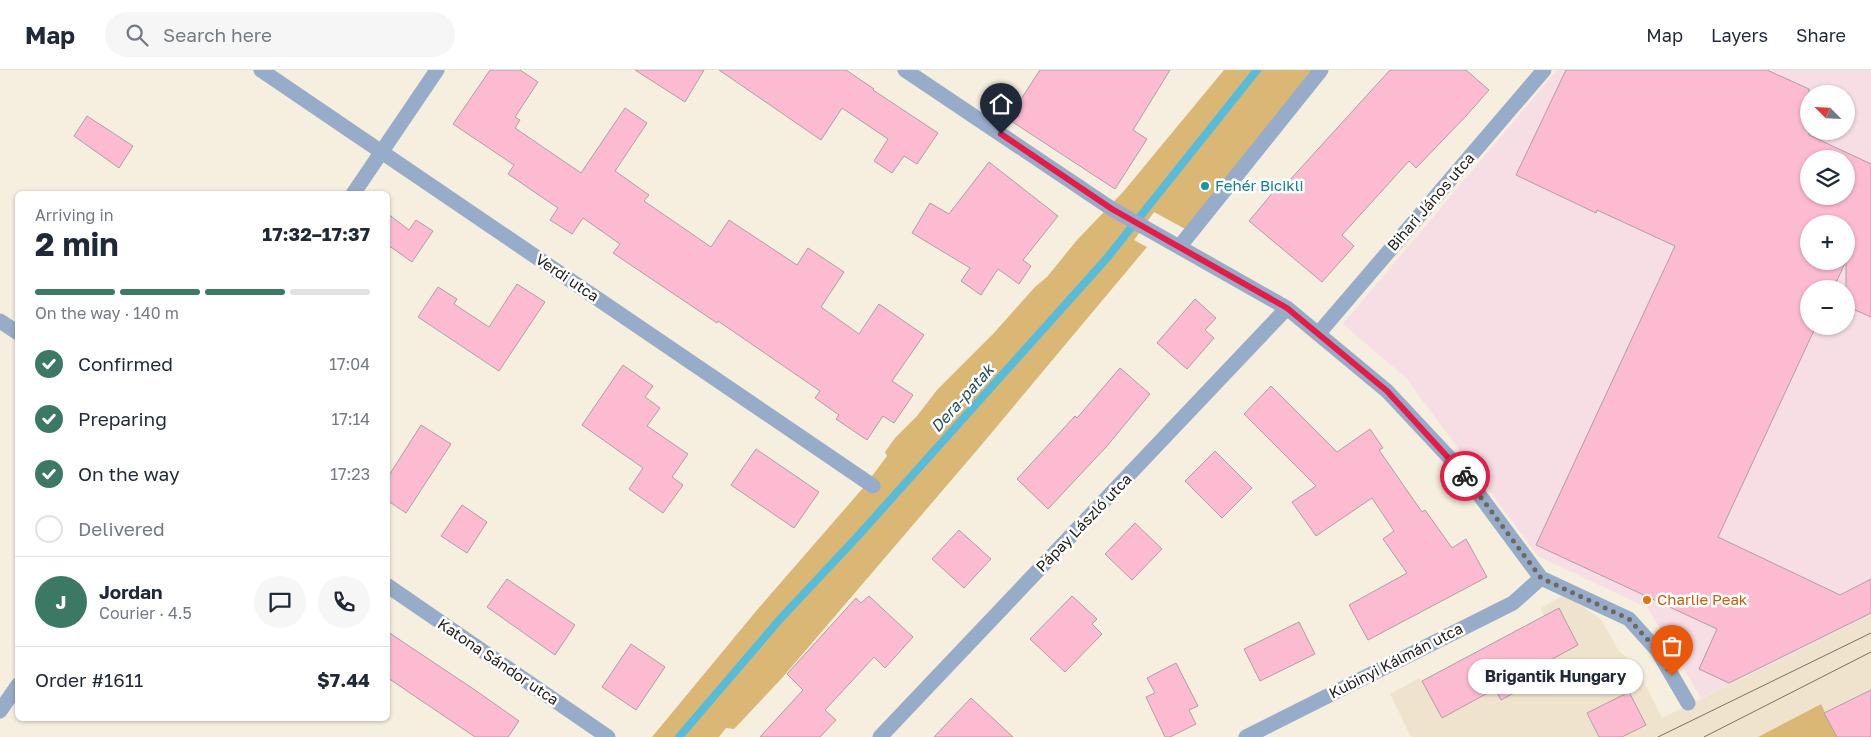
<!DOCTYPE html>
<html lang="en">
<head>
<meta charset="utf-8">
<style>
  :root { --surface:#fff; --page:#f6f6f7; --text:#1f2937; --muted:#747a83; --line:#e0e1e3; --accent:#3c7965 }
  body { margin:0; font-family:"Golos Text",sans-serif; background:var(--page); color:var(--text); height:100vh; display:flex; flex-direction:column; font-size:19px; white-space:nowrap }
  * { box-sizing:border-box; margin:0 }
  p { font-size:16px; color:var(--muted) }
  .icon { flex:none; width:28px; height:28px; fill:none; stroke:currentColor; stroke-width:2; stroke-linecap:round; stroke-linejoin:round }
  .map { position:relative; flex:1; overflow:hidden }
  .side { position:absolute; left:15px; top:121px; width:375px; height:530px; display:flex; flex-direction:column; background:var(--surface); border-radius:8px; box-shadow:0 1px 4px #0004 }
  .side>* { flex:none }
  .needle { width:32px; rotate:294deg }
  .buttons { position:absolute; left:1800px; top:15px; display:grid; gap:10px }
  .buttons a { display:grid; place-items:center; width:55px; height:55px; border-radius:50%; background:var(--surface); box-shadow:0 1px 4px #0004; font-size:25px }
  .pin { position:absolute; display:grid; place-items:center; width:42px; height:42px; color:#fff; margin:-51px -21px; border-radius:50% 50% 50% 0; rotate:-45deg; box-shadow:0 0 5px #0007 }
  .pin .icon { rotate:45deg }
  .courier { position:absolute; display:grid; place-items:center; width:50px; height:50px; margin:-25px; border:4px solid #e11d48; border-radius:50%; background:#fff; color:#222; box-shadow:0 1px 6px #0007 }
  .bubble { position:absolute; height:35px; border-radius:18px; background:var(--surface); box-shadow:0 1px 4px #0004; font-size:16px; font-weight:700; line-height:35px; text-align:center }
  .head em { font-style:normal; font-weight:700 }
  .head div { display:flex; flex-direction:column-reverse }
  .head { display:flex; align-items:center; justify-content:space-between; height:85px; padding:0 20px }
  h1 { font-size:32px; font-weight:700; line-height:38px }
  .bar { display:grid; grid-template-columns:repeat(4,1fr); gap:8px 5px; align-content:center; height:60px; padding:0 20px }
  .bar i { height:6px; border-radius:4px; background:var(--line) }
  .bar .selected { background:var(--accent) }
  .bar p { grid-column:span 4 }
  .line { display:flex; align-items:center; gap:12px; padding:0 20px; border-top:1px solid var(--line) }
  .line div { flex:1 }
  .round { display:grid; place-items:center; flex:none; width:52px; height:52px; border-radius:26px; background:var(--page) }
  ol { padding:0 20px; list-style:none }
  li { display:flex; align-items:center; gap:15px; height:55px }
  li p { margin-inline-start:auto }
  li .icon { padding:5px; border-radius:50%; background:var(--accent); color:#fff; stroke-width:4 }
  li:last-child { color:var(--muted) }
  li i { width:28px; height:28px; border:2px solid var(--line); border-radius:50% }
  header { display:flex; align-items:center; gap:30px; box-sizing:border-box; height:70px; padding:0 25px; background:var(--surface); border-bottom:1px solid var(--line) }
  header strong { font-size:24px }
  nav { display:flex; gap:28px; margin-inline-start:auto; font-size:18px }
  .search { width:350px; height:45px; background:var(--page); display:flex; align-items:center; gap:12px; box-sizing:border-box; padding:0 18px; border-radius:28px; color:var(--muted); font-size:19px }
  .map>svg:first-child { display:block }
  .built { fill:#f0e3cd }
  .industrial { fill:#f7dde4; fill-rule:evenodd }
  .green { fill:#dab775 }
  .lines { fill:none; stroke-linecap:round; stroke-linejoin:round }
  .stream { stroke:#58bcd9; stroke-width:8 }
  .building { fill:#fdbbd1; stroke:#b09ea4; fill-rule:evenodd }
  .minor { stroke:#97acc8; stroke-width:15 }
  .tram { stroke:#777268; stroke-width:1 }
  .done { stroke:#6e6960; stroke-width:5; stroke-dasharray:0 9 }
  .route { stroke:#e11d48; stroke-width:6 }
  .culture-dot { fill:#0f9aa8; stroke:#fff; stroke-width:2 }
  .food-dot { fill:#e8710a; stroke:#fff; stroke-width:2 }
  .labels { text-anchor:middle; stroke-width:5; stroke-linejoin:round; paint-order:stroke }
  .culture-label { font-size:15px; fill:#0d838f; stroke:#fff; text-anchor:start }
  .street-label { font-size:15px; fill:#24211c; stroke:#fff }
  .food-label { font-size:15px; fill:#c56008; stroke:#fff; text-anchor:start }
  .water-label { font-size:16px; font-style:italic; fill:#24505d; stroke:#fff }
</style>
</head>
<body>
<header>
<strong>Map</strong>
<div class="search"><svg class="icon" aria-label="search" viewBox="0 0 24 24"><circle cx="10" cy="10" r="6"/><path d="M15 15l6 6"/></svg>Search here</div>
<nav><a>Map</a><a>Layers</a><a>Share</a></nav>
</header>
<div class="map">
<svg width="1871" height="667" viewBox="0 0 1871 667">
  <rect width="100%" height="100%" fill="#f6eede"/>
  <path class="built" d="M1564,525L1600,548L1619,581L1635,595L1662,648L1871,545V620L1824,643L1820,634L1758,667H1411L1390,624L1420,608L1422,611L1544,546L1541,538Z"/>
  <path class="industrial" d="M1557,0H1871V545L1701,628L1648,538L1538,486L1406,308L1343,254ZM1809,24H1846V61H1809ZM1809,89H1846V126H1809ZM1809,154H1846V191H1809ZM1809,219H1846V256H1809Z"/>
  <path class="green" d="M1224,0H1315L1187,160L1154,142L1134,170L1147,177L978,379L782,608L734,659L726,658L719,667H652L757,540L863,418L887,386L885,382L895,368L917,346L937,320L993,264L1035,217L1047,207L1077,170L1123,122Z
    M1821,634L1837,667H1758Z"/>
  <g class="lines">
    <path class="stream" d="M679,667L781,548L857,467L1107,188L1257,0"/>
  </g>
  <path class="building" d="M490,0H520L538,12L515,47L520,50L515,58L581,103L625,38L647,53L615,101L649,125L644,131L711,177L729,150L797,195L808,178L844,202L821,237L859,264L879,234L924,265L892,311L913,325L894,353L883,346L867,370L836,349L839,345L815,328L820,321L718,251L717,253L613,183L620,174L583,148L572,164L550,150L558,138L508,104L514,95L453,54Z
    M635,0H704L685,32Z
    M719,0H846L874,19L873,20L938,63L917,94L904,86L892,103L874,91L888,69L842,38L821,70Z
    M1040,0H1170L1133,60L1147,69L1115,119L1008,49Z
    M1390,0H1466L1489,20L1466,46L1416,98L1409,91L1342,165L1354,176L1322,212L1249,151L1275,120L1278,123Z
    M1566,0H1767L1809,19V65L1871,94V247L1846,236V191L1833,219H1809V256H1816L1718,467L1840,525L1871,509V543L1729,613L1699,599L1717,559L1536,475L1675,176L1597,140L1596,143L1516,105ZM1809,89H1846V126H1809ZM1809,154H1846V191H1809Z
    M87,46L133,76L119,98L74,66Z
    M989,92L1058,146L1023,190L1031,196L1019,214L998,199L981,225L961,211L970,198L912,163L930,133L949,144Z
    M388,144L409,160L416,150L433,161L412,192L388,175Z
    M517,214L545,232L499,301L418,247L438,217L457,229L454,234L489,257Z
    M1195,229L1216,248L1205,260L1214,268L1187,299L1157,273Z
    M623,295L653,316L645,327L660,338L647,356L688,384L672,407L683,415L663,443L629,419L643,398L582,355Z
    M1120,298L1150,324L1107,376L1048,439L1017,409L1075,346L1077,348Z
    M1271,316L1337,382L1370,359L1383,378L1379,380L1422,442L1425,440L1452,478L1466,469L1487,507L1368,570L1349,535L1407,503L1383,469L1394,461L1372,428L1316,466L1292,432L1316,416L1244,344Z
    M421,355L451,374L406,443L388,431V407Z
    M756,379L819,422L794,458L731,415Z
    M1215,381L1252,418L1222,448L1185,411Z
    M462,435L487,452L467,483L441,466Z
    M1135,453L1162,479L1132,510L1105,484Z
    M959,460L991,489L964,518L932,489Z
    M507,509L575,555L555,585L487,537Z
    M869,526L913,567L885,598L874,587L825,640L836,650L820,667H760L803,620L787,604L856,528L861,533Z
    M1072,526L1097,549L1092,554L1102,564L1065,602L1030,569Z
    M1559,538L1578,575L1536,598L1542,608L1501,630L1495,619L1442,648L1422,611Z
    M1299,552L1315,584L1260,611L1244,579Z
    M388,562L475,620L519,651L508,667H475L388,608Z
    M631,574L665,597L636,640L602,617Z
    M1176,593L1198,636L1189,640L1196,654L1170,667H1165L1146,627L1155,623L1147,608Z
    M1871,620V667H1837L1824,643Z
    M1629,622L1646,655L1622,667H1599L1587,643Z
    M971,628L1013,667H934Z"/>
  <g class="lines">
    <path class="minor" d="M261,0L873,416
      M905,0L1112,139L1287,238L1387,321L1460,399L1541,508L1629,549L1657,580L1688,633
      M353,124L437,0
      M1180,176L1321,0
      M0,251L18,263
      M1318,264L1544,0
      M388,516L608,667
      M0,641L18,615
      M880,667L1287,238
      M1246,667L1513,533L1541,508"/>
    <path class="tram" d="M1658,667L1871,563
      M1704,667L1871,582"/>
  </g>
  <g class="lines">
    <path class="done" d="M1465,406L1541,508L1629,549L1657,580L1672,606"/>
    <path class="route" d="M1001,64L1112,139L1287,238L1387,321L1465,406"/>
  </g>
  <circle class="culture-dot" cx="1205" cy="116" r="5"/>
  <circle class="food-dot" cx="1647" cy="530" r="5"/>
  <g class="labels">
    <g class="culture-label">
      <text x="1215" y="121">Fehér Bicikli</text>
    </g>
    <g class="street-label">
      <text transform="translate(1431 132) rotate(-49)" y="5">Bihari János utca</text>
      <text transform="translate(567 208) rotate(34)" y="5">Verdi utca</text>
      <text transform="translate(1084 453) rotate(-46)" y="5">Pápay László utca</text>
      <text transform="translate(1396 591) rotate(-27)" y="5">Kubinyi Kálmán utca</text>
      <text transform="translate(498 592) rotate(34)" y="5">Katona Sándor utca</text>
    </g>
    <g class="food-label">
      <text x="1657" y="535">Charlie Peak</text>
    </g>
    <g class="water-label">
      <text transform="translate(962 328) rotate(-48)" y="6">Dera-patak</text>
    </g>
  </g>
</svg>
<div class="buttons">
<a><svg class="needle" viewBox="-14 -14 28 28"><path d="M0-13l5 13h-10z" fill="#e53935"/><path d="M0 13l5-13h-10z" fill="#747a83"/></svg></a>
<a><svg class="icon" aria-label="layers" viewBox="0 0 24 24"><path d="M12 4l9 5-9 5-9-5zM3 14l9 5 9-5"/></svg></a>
<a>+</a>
<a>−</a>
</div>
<div class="pin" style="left:1672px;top:606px;background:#ea580c"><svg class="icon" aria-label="bag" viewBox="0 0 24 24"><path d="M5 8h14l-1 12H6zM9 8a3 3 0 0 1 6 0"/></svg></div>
<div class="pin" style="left:1001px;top:64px;background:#1f2937"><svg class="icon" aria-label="home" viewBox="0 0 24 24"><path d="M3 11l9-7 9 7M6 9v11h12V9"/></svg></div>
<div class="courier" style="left:1465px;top:406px"><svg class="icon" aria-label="bike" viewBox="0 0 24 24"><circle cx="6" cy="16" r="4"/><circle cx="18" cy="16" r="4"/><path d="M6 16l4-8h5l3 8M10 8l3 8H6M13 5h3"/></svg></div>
<div class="bubble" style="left:1468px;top:589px;width:175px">Brigantik Hungary</div>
<section class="side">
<div class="head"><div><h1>2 min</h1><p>Arriving in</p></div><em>17:32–17:37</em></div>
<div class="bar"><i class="selected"></i><i class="selected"></i><i class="selected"></i><i></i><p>On the way · 140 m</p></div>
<ol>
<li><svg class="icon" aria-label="check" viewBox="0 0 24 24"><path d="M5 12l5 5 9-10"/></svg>Confirmed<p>17:04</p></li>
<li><svg class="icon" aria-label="check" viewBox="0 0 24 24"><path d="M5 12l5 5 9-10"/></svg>Preparing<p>17:14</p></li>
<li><svg class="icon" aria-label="check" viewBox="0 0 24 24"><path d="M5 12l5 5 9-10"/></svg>On the way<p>17:23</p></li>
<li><i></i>Delivered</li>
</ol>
<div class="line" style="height:90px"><b class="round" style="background:var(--accent);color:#fff">J</b><div><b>Jordan</b><p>Courier · 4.5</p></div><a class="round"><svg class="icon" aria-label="chat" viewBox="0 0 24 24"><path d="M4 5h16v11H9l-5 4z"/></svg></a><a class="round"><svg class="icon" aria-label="phone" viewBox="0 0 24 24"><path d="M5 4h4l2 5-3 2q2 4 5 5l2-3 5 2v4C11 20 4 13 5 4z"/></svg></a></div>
<div class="line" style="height:65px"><div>Order #1611</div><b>$7.44</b></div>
</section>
</div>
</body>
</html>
